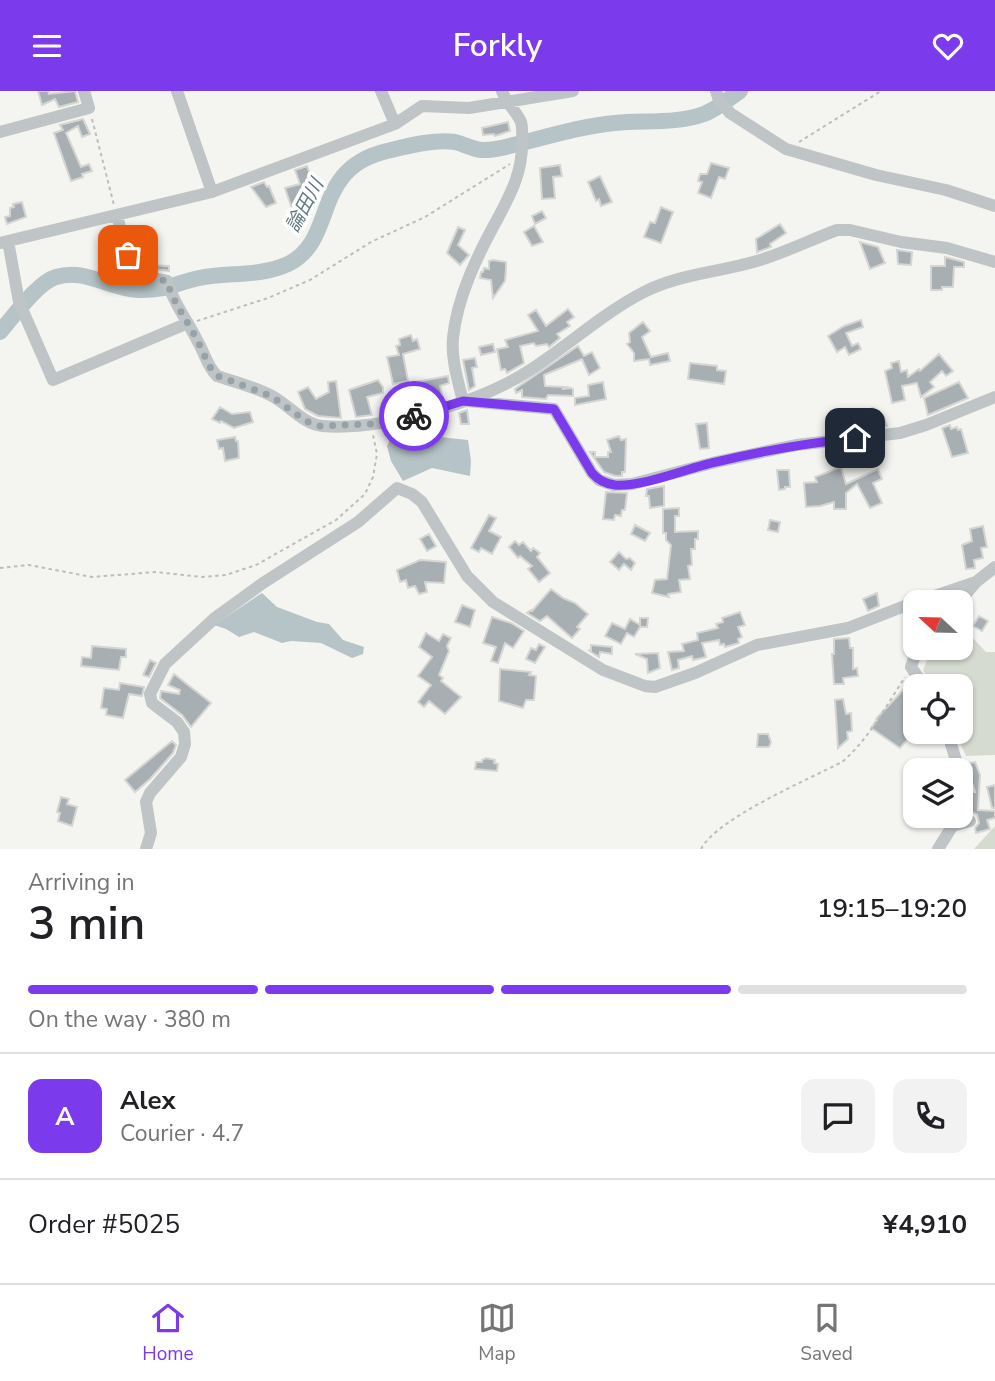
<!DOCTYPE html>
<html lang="en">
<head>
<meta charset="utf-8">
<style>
  :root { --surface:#fff; --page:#f2f2f2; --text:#202124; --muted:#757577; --line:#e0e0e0; --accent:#7c3aed }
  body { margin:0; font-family:"Nunito Sans","Noto Sans JP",sans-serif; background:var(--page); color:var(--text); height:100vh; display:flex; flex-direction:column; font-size:26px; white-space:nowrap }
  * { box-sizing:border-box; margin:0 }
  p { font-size:23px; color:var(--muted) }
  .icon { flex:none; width:38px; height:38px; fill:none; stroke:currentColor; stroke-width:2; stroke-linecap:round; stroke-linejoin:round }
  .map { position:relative; height:758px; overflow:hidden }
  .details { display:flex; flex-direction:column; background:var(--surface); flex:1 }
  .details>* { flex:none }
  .needle { width:46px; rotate:292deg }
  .buttons { position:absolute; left:903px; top:499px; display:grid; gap:14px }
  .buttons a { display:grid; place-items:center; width:70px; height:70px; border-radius:14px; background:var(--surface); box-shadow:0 2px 5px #0004; font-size:35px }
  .pin { position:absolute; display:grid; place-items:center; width:60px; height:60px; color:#fff; margin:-30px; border-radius:14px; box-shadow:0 4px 10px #0006 }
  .courier { position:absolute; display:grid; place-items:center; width:70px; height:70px; margin:-35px; border:5px solid #7c3aed; border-radius:50%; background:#fff; color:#222; box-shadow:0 2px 9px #0007 }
  .head em { font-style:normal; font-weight:600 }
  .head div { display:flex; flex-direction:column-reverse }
  .head { display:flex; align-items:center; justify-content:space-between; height:119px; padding:0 28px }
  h1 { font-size:46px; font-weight:600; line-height:52px }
  .bar { display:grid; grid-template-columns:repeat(4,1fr); gap:10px 7px; align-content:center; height:84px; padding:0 28px }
  .bar i { height:9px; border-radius:5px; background:var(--line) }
  .bar .on { background:var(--accent) }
  .bar p { grid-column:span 4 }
  .line { display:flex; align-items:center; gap:18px; padding:0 28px; border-top:2px solid var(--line) }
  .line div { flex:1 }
  .round { display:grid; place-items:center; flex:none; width:74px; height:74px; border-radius:14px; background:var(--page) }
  header { display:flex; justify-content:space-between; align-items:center; height:91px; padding:0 28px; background:var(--accent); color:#fff; font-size:32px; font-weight:600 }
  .menu { display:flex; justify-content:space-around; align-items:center; height:98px; border-top:2px solid var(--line); background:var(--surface); font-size:19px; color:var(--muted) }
  .menu a { display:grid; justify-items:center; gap:4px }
  .menu .on { color:var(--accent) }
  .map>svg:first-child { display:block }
  .green { fill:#d6dbd1 }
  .water { fill:#b7c4c7 }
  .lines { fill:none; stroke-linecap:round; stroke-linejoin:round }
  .river { stroke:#b7c4c7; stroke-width:16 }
  .building { fill:#a7afb3; stroke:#d5d5d3; stroke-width:2 }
  .path { stroke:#bbbdbf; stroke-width:2; stroke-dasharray:3.5 3.5; stroke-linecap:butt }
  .minor { stroke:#bfc4c6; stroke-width:12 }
  .done { stroke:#96a2a8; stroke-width:7; stroke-dasharray:0 12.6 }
  .route { stroke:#7c3aed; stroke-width:9 }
  .labels { text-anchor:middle; stroke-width:7; stroke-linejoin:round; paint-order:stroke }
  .water-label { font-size:19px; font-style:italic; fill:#5f787f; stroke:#fff }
</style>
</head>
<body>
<header><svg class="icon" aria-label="menu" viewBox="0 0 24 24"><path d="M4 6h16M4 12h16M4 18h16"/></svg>Forkly<svg class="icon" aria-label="heart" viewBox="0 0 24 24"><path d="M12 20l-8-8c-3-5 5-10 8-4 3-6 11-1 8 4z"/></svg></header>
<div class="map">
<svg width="995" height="758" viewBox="0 0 995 758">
  <rect width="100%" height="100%" fill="#f4f4f0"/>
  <path class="green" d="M964,538L986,561H995V664L966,665L955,641L961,640V595H932L923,579L932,557L961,556V540Z
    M995,735V758H974Z"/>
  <path class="water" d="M419,337L440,346L468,349L471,370L470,385L432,377L403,390L391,370L387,355L394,341Z
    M262,502L277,516L317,531L329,533L343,549L364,556L363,563L352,567L321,552L291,550L282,552L254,541L239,546L226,538L214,534Z"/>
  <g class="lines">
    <path class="river" d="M0,241C13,226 38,191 56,186C86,177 109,198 138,199C166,200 176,192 199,187C228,181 260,186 288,173C338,149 310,78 387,60C408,55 434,48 455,51C464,53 472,58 481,59C494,60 509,55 522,52C553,44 583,35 615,32C644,29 676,33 704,23C717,18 728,8 740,0"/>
  </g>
  <path class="building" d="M38,0H48L49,3L75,0L78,11L59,16L55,8L42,14Z
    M83,28L90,43L82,46L78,35L66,42L81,76L89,73L92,80L82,83L83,86L71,90L54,42L63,39L60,34Z
    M508,31L510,40L495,45L494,43L483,44L482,37Z
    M711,72L729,77L725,88L719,86L711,107L698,102L702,91L698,90L700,83H707Z
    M560,74L562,85L553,86L555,107L542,108L540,77Z
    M307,75L316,100L303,104L306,113L292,118L285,97L300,93L295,79Z
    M600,85L612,111L601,115L599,108L596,110L588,91Z
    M264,91L267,96L269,95L276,112L266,116L251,96Z
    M22,111L26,126L7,133L5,126L10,125V117L14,116L13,113Z
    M661,116L673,121L661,152L644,146L650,131L655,132Z
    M542,120L546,127L535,133L532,125Z
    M780,133L786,142L770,153L771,156L757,161L756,148Z
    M534,135L543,151L532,155L524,141Z
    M458,136L465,139L458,154L469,164L460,174L447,162Z
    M860,151L878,156L885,172L870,178Z
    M897,159L912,161L911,174L898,173Z
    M136,161L140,162L138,167H147V174L169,175V180L140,176Z
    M945,166L964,171V176H954L953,196H942V199H931V175H945Z
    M493,169L506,171V178L505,190L493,207L491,189L480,187L481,181H483L484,177L489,178V170Z
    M568,218L574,226L567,231L570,235L557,243L560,247L549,256L547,253L536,255L534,252L520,255L524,272L507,282L505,278L501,279L497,258L508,256L505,249L538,240L528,224L536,219L546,235Z
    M861,229L863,236L846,242L852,255L858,252L861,258L849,264L845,256L837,261L828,245L844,235Z
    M643,231L650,240L642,246L651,266L668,262L670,270L650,274L649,268L634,270V262L627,253L630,251L629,242Z
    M411,244L413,250L417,248L420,258L403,263L408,290L393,293L387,266L399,264L396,255L400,254L399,248Z
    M493,253L495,261L481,264L479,256Z
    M578,255L584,265L592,261L600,277L589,284L582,268L544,284L545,295L566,296L562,298L571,297L573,298V305L548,304L546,308L522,306V299L516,302L515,298Z
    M939,263L953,280L946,285L942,280L930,291L934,296L921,306L917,292L902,295L905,309L892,312L885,280L892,277L891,272L899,270L901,281L907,279L908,286L919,278L920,280Z
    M475,267L477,276L472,277L475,295L469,299L463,269Z
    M690,272L717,275V279L726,280L724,293L688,288Z
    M448,285L449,292L440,295L443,308L398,320L395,309L409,305L405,293Z
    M378,289L383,296V302L367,306L372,324L356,326L349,299Z
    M336,290L341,327L318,325L305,318L298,301L308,296L316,308L329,301L328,291Z
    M603,291L606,308L575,314V307L589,305L588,294Z
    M959,291L968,307L928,324L924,307Z
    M220,316L232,323L250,321L253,331L234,337L221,330L220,332L212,328Z
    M873,317L874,326L883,324L887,335L867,337L864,320Z
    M467,319L469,333H461L459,322Z
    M707,332L709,357L700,358L696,333Z
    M950,334L951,338L957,336L958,339L961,338L968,362L952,366L942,337Z
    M619,345L621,349L626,348L625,381H622V385H615L604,381L590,361H595V366H608V361H611L607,349Z
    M235,346L236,350H238L239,367L225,370L223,357L219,358L217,349Z
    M841,376L846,393L878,378L882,388L873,392L882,412L870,417L857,393L846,402V418H834V411L820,415L806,416L804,392L817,391L815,386Z
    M777,379H789L790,396H785V398L779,399Z
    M664,395V415L650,417L649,405H646L647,398Z
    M606,401L627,402L625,419H622L621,425L615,424L614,429L603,428Z
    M679,417V425H675V441L698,440V448H695V458H691L692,474L688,475L690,488L679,489L681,501L668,503L669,506L652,502L655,489L667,488L671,454L666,449V442H663V418Z
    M489,424L496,427L489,440L501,446L492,463L481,457L479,461L471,457Z
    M770,429L780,431L778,441L768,439Z
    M635,434L650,442L645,450L631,443Z
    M983,435L987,456L981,457L983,467L974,469L975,477L966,478L962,454L972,450L970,438Z
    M429,443L436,455L427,460L420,448Z
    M515,450L519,454L523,451L531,460L533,457L540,462L537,466L550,482L539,491L528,478L532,475L520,465L518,467L509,456Z
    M619,461L626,468L630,467L635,472L631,479L624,473L619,479L610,471Z
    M420,469L446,471L444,492L425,491L427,501L419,503L415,495L408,497L406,489L400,491L397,479Z
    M551,498L563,507L575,512L588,523L577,536L580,538L572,547L547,525L540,530L527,522L531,519L532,520Z
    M877,502L879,515L868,520L863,508Z
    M462,514L475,519L470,536L455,531Z
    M915,520V548L912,550L905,524Z
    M740,521L745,534L738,536L742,546L738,548L739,552L725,556L724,553L720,554L719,549L702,552L706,566L693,569L692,565L678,569L679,577L672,579L668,561L684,560L682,553L698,549L697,542L718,537L716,533L723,531L722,527Z
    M979,525L988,530L982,540L973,535Z
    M492,526L511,532L524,540L513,557L505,552L498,572L491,570L496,556L483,552Z
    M640,527H648L647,536H640L634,546L627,542L621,553L605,545L612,532L625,538L630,528L640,534Z
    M426,542L439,550L443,543L451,547L447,555L449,560L439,584L443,587L441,590L461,606L445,623L429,610L424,616L418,611L431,594L418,585L432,566L419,556Z
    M849,547L850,557H853V578L857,577L858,585L843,587L844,593H834L832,563H834V548Z
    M539,553L545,556L535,572L526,568L531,557L536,559Z
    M591,554L612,556V563L600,561L599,566L588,559L591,560Z
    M92,555L126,558V566H121L119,579L81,575L82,566L91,567Z
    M658,562L660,577L648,582L647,568L635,563Z
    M150,569L156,572L149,586L143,584Z
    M500,578L531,581L529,584L536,585L534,609H526L523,617L499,610Z
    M174,583L211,612L191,636L182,624L160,607L161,600L179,603L180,599L168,594Z
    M120,592L144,596L142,605L129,603L123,627L106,624L107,618L101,617L104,597L119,599Z
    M903,599L911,605L915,604V640L900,657L871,637L877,629L876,628Z
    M843,608L846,623L851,622L852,640L847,641L848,648L838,657L835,609Z
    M758,643H768L771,651L769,656H757Z
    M172,650L176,654L173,662L150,688L135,701L125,689Z
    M486,667L495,669L494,672L498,673L497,680L475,678L476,671H482V669Z
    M975,671L980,684L978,719L995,720V727L987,729L990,738L976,742L975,737L979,732L977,724L972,721L963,723L961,718V701H975L966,673Z
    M995,694V717H992L987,696Z
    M61,706L69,708L67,713L77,716L72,735L58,730L60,722L57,721Z"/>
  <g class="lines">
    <path class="path" d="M92,28L114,114
      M799,51L881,0
      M197,230L268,207L310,189L371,151L425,126L510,73
      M0,477L29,474L92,486L156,481L202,486L226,484L256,474L336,429L365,403L373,386L377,363L373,344
      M701,758C716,728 809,688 842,671C869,648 886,615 905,586"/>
    <path class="minor" d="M177,0L212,101
      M381,0L395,33
      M716,0L719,9L730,22L786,58L876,84L946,99L995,115
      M0,41L89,17L84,0
      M117,125L133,183L167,190C173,212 188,230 198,251C205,263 207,275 217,285C236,291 255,296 272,305C289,314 303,333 322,335C382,340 480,312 530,279C569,254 603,222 644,201C679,183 720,181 757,170C784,162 810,149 837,139H850L901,151L947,157L995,171
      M8,150L19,211L53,289L188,232
      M0,152L212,101L395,33L422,15L469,17L573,0
      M463,310C458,290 451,268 453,247C457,206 478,163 498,127C511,102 522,82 522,53C522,46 523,38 521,31C517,21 506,12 502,0
      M467,310L554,318L592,382L599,389L614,394L632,393L716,371L796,354L900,342L926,334L995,306
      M917,511L976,491
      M959,511L976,491L995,476
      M918,556L911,576L924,595
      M947,640L959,679
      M952,735L970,730
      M146,758L151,742L146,711L150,702L181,666L185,653L184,641L177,631L152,612L150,603L165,573L216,526L263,492L358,431L397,397L412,403L422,411L467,485L493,511L603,579L645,595L655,596L695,582L757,554L848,537L915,511
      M938,758L955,731V724"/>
  </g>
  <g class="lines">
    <path class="done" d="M128,164L133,183L167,190C173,212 188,230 198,251C205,263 207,276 218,285L271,305L306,330L320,335L371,333L414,325"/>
    <path class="route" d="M414,325L463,310L554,318L592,382C598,389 606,393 615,394C644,396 687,377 716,371C762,360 808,352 855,347"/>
  </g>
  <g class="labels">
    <g class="water-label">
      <text transform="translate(304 114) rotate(-62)" y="7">論田川</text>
    </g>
  </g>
</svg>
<div class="buttons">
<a><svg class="needle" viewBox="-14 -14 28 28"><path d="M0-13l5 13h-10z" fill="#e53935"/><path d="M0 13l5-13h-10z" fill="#757577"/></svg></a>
<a><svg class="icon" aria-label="locate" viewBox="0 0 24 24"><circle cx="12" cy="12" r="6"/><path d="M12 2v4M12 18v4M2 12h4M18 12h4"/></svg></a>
<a><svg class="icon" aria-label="layers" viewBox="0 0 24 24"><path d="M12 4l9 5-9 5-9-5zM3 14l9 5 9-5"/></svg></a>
</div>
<div class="pin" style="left:128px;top:164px;background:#ea580c"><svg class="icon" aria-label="bag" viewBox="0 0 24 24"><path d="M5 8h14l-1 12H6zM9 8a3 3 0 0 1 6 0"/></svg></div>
<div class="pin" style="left:855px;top:347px;background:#1f2937"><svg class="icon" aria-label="home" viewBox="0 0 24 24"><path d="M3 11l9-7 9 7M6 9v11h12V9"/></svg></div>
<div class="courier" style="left:414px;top:325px"><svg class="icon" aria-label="bike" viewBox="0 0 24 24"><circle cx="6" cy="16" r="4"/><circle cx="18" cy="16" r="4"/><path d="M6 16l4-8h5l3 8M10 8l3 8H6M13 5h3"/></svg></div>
</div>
<section class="details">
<div class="head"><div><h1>3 min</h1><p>Arriving in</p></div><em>19:15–19:20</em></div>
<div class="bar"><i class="on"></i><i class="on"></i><i class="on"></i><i></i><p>On the way · 380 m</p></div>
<div class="line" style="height:126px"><b class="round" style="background:var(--accent);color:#fff">A</b><div><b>Alex</b><p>Courier · 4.7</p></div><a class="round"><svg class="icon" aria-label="chat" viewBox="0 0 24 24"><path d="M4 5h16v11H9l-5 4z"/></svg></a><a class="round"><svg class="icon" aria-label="phone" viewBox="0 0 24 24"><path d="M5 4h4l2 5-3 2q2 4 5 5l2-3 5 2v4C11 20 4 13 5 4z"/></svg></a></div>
<div class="line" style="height:91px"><div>Order #5025</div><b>¥4,910</b></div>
</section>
<nav class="menu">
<a class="on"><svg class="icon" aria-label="home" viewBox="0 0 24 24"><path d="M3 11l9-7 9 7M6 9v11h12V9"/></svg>Home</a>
<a><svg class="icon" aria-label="map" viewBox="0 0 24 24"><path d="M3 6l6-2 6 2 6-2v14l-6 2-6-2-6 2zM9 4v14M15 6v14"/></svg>Map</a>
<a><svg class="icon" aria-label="saved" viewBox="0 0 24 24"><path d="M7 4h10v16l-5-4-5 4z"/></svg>Saved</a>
</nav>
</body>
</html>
